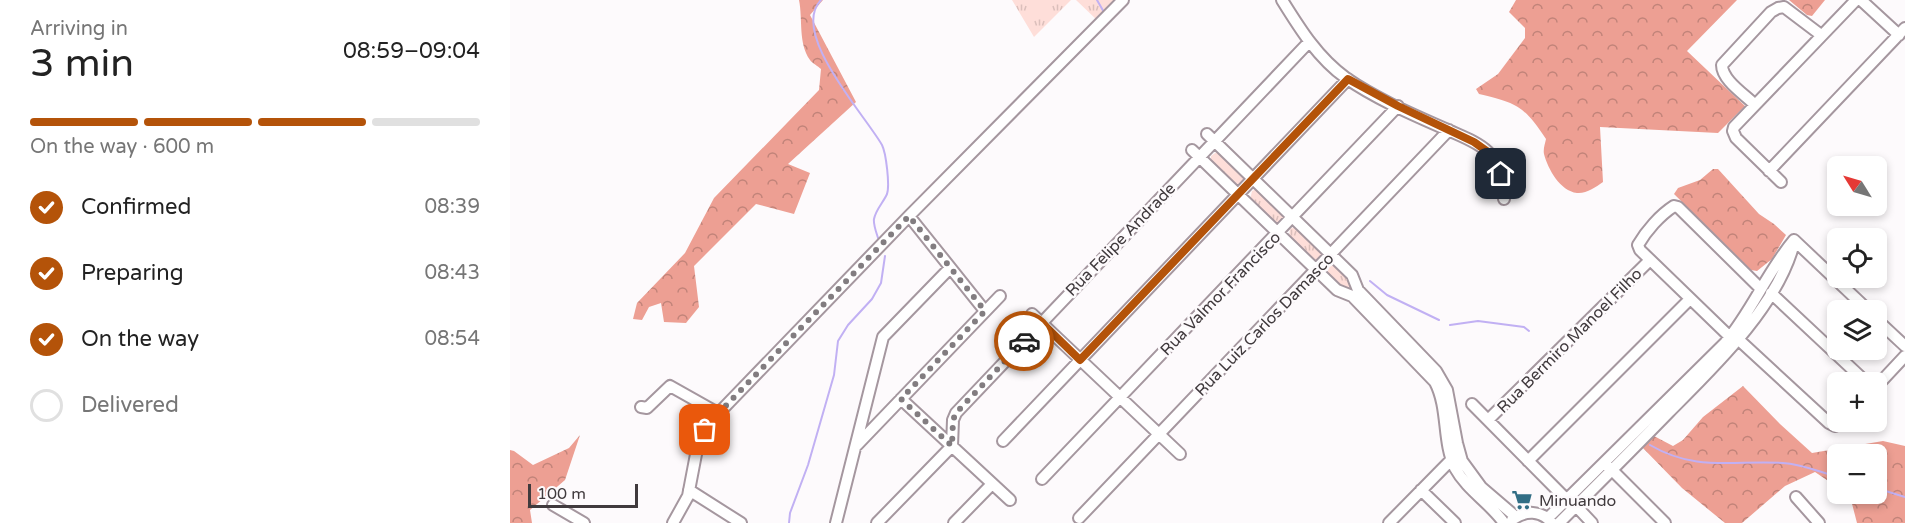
<!DOCTYPE html>
<html lang="en">
<head>
<meta charset="utf-8">
<style>
  :root { --surface:#fff; --page:#f2f2f2; --text:#222; --muted:#767676; --line:#e0e0e0; --accent:#b45309 }
  body { margin:0; font-family:"Varela Round",sans-serif; background:var(--page); color:var(--text); height:100vh; display:flex; flex-direction:column; font-size:22px; white-space:nowrap }
  * { box-sizing:border-box; margin:0 }
  p { font-size:20px; color:var(--muted) }
  .icon { flex:none; width:33px; height:33px; fill:none; stroke:currentColor; stroke-width:2; stroke-linecap:round; stroke-linejoin:round }
  .map { position:relative; flex:1; overflow:hidden }
  .side { display:flex; flex-direction:column; background:var(--surface); width:510px }
  .side>* { flex:none }
  .needle { width:39px; rotate:307deg }
  .buttons { position:absolute; left:1317px; top:156px; display:grid; gap:12px }
  .buttons a { display:grid; place-items:center; width:60px; height:60px; border-radius:9px; background:var(--surface); box-shadow:0 3px 9px #0003; font-size:30px }
  .scale { position:absolute; left:18px; bottom:15px; width:110px; box-sizing:border-box; padding-left:6px; border:3px solid #403a3d; border-top:0; font-size:16px; line-height:21px; white-space:nowrap; color:#403a3d; -webkit-text-stroke:4px #fdfafc; paint-order:stroke }
  .pin { position:absolute; display:grid; place-items:center; width:51px; height:51px; color:#fff; margin:-26px; border-radius:12px; box-shadow:0 3px 9px #0006 }
  .courier { position:absolute; display:grid; place-items:center; width:60px; height:60px; margin:-30px; border:4px solid #b45309; border-radius:50%; background:#fff; color:#222; box-shadow:0 2px 8px #0007 }
  .headline em { font-style:normal; font-weight:600 }
  .headline div { display:flex; flex-direction:column-reverse }
  .headline { display:flex; align-items:center; justify-content:space-between; height:102px; padding:0 30px }
  h1 { font-size:39px; font-weight:600; line-height:45px }
  .bar { display:grid; grid-template-columns:repeat(4,1fr); gap:9px 6px; align-content:center; height:72px; padding:0 30px }
  .bar i { height:8px; border-radius:4px; background:var(--line) }
  .bar .active { background:var(--accent) }
  .bar p { grid-column:span 4 }
  ol { padding:0 30px; list-style:none }
  li { display:flex; align-items:center; gap:18px; height:66px }
  li p { margin-inline-start:auto }
  li .icon { padding:6px; border-radius:50%; background:var(--accent); color:#fff; stroke-width:4 }
  li:last-child { color:var(--muted) }
  li i { width:33px; height:33px; border:3px solid var(--line); border-radius:50% }
  main { display:flex; flex:1; min-height:0 }
  .map>svg:first-child { display:block }
  .grass { fill:url(#grass-tufts) }
  .forest { fill:url(#forest-crowns) }
  .lines { fill:none; stroke-linecap:round; stroke-linejoin:round }
  .stream { stroke:#c1b0f3; stroke-width:2 }
  .minor-casing { stroke:#a5979f; stroke-width:14 }
  .minor { stroke:#fff; stroke-width:10 }
  .done { stroke:#827d80; stroke-width:6; stroke-dasharray:0 10.8 }
  .route { stroke:#b45309; stroke-width:8 }
  .labels { text-anchor:middle; stroke-width:5; stroke-linejoin:round; paint-order:stroke }
  .street-label { font-size:16px; fill:#403a3d; stroke:#fdfafc }
  .poi-label { font-size:16px; fill:#403a3d; stroke:#fdfafc; text-anchor:start }
</style>
</head>
<body>
<main>
<section class="side">
<div class="headline"><div><h1>3 min</h1><p>Arriving in</p></div><em>08:59–09:04</em></div>
<div class="bar"><i class="active"></i><i class="active"></i><i class="active"></i><i></i><p>On the way · 600 m</p></div>
<ol>
<li><svg class="icon" aria-label="check" viewBox="0 0 24 24"><path d="M5 12l5 5 9-10"/></svg>Confirmed<p>08:39</p></li>
<li><svg class="icon" aria-label="check" viewBox="0 0 24 24"><path d="M5 12l5 5 9-10"/></svg>Preparing<p>08:43</p></li>
<li><svg class="icon" aria-label="check" viewBox="0 0 24 24"><path d="M5 12l5 5 9-10"/></svg>On the way<p>08:54</p></li>
<li><i></i>Delivered</li>
</ol>
</section>
<div class="map">
<svg width="1395" height="523" viewBox="0 0 1395 523">
  <defs>
    <pattern id="grass-tufts" width="24" height="20" patternUnits="userSpaceOnUse" patternTransform="scale(1.5)"><rect width="24" height="20" fill="#feded9"/><path d="M3 7l-1-3M5 7V3M7 7l1-3M15 17l-1-3M17 17v-4M19 17l1-3" fill="none" stroke="#dbbfbb"/></pattern>
    <pattern id="forest-crowns" width="20" height="18" patternUnits="userSpaceOnUse" patternTransform="scale(1.5)"><rect width="20" height="18" fill="#ed9f93"/><path d="M2 6a3 3 0 1 1 6 0M12 15a3 3 0 1 1 6 0" fill="none" stroke="#c18379"/></pattern>
  </defs>
  <rect width="100%" height="100%" fill="#fdfafc"/>
  <path class="grass" d="M502,0H561L524,37Z
    M566,0H609L588,21Z
    M708,151L737,179L730,187L701,162V156Z
    M747,189L776,217L769,225L766,224L740,200L742,191Z
    M786,226L815,255L808,262L779,237L780,229Z
    M825,264L842,278L841,287L833,290L817,273L819,267Z"/>
  <path class="forest" d="M289,0H313L300,15L346,102L278,164L300,173L284,214L246,204L184,266L189,307L176,323L154,322L151,303L139,307L132,320L123,319L127,303L175,253L204,198L309,90L311,69C308,66 302,63 300,60C288,43 293,20 289,0Z
    M1006,0H1227L1177,51L1235,106L1208,133L1090,127L1093,182C1086,187 1076,194 1067,193C1050,191 1038,169 1034,154C1033,149 1035,144 1036,139C1014,106 1007,103 969,94L966,89L988,74L1015,38V28L999,12Z
    M1279,0H1315L1302,16L1297,15Z
    M1203,169H1208L1249,214L1264,224L1276,235L1262,259L1247,271L1241,270L1164,194L1168,188L1190,180Z
    M1233,386L1270,424L1302,453L1373,441L1395,446V523H1347L1340,496L1336,494H1366V454H1328L1327,487L1305,472L1275,486L1232,523H1215L1172,488L1131,446L1142,435L1163,446L1173,440L1193,417Z
    M70,435L55,480L20,510L22,523H0V450L4,451L23,465L59,448Z"/>
  <g class="lines">
    <path class="stream" d="M311,0C279,33 355,115 372,145C376,153 380,185 377,194C373,203 366,209 364,219C363,225 367,234 369,241
      M587,0L595,14
      M860,281L877,295L929,320
      M940,325L968,321L1014,327L1019,331
      M1140,445C1186,472 1222,460 1273,463C1292,464 1309,472 1328,477
      M1366,488L1395,497
      M279,523L280,513L298,465L324,375L328,341L338,325L362,299L371,283L375,256"/>
    <g class="minor-casing">
      <path id="minor" d="M772,0C790,29 808,58 836,78C866,99 904,115 938,130C951,136 968,142 978,152C990,164 995,183 994,199
        M1351,0L1389,35
        M1244,104C1234,94 1212,80 1212,65L1261,12L1268,8L1274,7L1311,35
        M697,134L842,275L848,290
        M682,150L827,290L842,296
        M1259,171L1395,28
        M1271,182L1226,138L1223,131L1224,127L1346,0
        M399,216L475,311
        M1284,240L1358,310
        M1251,289L1168,207L1164,206C1150,215 1136,231 1128,245L1130,250L1220,337L1229,340L1319,423L1325,426L1333,422
        M848,290L926,371L937,390L947,443L952,461L971,487L1006,517
        M1261,293L1356,382
        M842,296L925,382C939,409 932,441 945,468C957,490 980,503 994,523
        M522,314L670,454
        M1366,319L1395,346
        M1366,387L1395,356
        M391,399L500,500
        M962,404L1057,500
        M131,407L137,408L160,386L208,413
        M978,420L1140,260
        M493,441L838,79
        M347,445L490,296
        M1018,461L1180,299
        M1097,465L1155,523
        M532,479L888,106
        M179,490L231,523
        M911,490L945,523
        M1286,497L1309,523
        M43,505L74,523
        M1066,506L1082,523
        M569,518L939,130
        M1038,518L1215,343C1242,311 1257,272 1284,240
        M1002,520C1015,510 1031,510 1042,523
        M163,523L178,496L187,449L202,420L399,216L613,0
        M326,523L373,337L440,268
        M367,523L442,446L443,420L446,413L799,42
        M444,523L482,484
        M879,523L944,457
        M1049,523C1086,486 1123,449 1159,412C1204,367 1268,306 1284,243"/>
    </g>
    <use href="#minor" class="minor"/>
  </g>
  <g class="lines">
    <path class="done" d="M195,430L202,420L399,216L475,311L391,399L442,446L443,420L446,413L514,341"/>
    <path class="route" d="M514,341L531,322L570,360L838,79L888,106L964,142L978,152L991,174"/>
  </g>
  <defs>
    <g id="supermarket-bare" transform="scale(1.62)"><path d="M-6-5.5h2.5l.6 2H6L4.5 2H-2.5L-4.4-4H-6ZM-1.5 3.2a1.3 1.3 0 1 0 .1 0ZM3 3.2a1.3 1.3 0 1 0 .1 0Z" fill="#326e85" stroke="#fdfafc" stroke-width="2.5" paint-order="stroke"/></g>
  </defs>
  <g fill-rule="evenodd">
    <use href="#supermarket-bare" x="1012" y="500"/>
  </g>
  <g class="labels">
    <g class="street-label">
      <text transform="translate(610 239) rotate(-46)" y="6">Rua Felipe Andrade</text>
      <text transform="translate(710 293) rotate(-46)" y="6">Rua Valmor Francisco</text>
      <text transform="translate(754 324) rotate(-46)" y="6">Rua Luiz Carlos Damasco</text>
      <text transform="translate(1059 340) rotate(-45)" y="6">Rua Bermiro Manoel Filho</text>
    </g>
    <g class="poi-label">
      <text x="1029" y="506">Minuando</text>
    </g>
  </g>
</svg>
<div class="buttons">
<a><svg class="needle" viewBox="-14 -14 28 28"><path d="M0-13l5 13h-10z" fill="#e53935"/><path d="M0 13l5-13h-10z" fill="#767676"/></svg></a>
<a><svg class="icon" aria-label="locate" viewBox="0 0 24 24"><circle cx="12" cy="12" r="6"/><path d="M12 2v4M12 18v4M2 12h4M18 12h4"/></svg></a>
<a><svg class="icon" aria-label="layers" viewBox="0 0 24 24"><path d="M12 4l9 5-9 5-9-5zM3 14l9 5 9-5"/></svg></a>
<a>+</a>
<a>−</a>
</div>
<div class="scale">100 m</div>
<div class="pin" style="left:195px;top:430px;background:#ea580c"><svg class="icon" aria-label="bag" viewBox="0 0 24 24"><path d="M5 8h14l-1 12H6zM9 8a3 3 0 0 1 6 0"/></svg></div>
<div class="pin" style="left:991px;top:174px;background:#1f2937"><svg class="icon" aria-label="home" viewBox="0 0 24 24"><path d="M3 11l9-7 9 7M6 9v11h12V9"/></svg></div>
<div class="courier" style="left:514px;top:341px"><svg class="icon" aria-label="car" viewBox="0 0 24 24"><path d="M5 17H2v-5l4-1 3-4h7l3 4 3 1v5h-3M9 17h6M6 11h13"/><circle cx="7" cy="17" r="2"/><circle cx="17" cy="17" r="2"/></svg></div>
</div>
</main>
</body>
</html>
